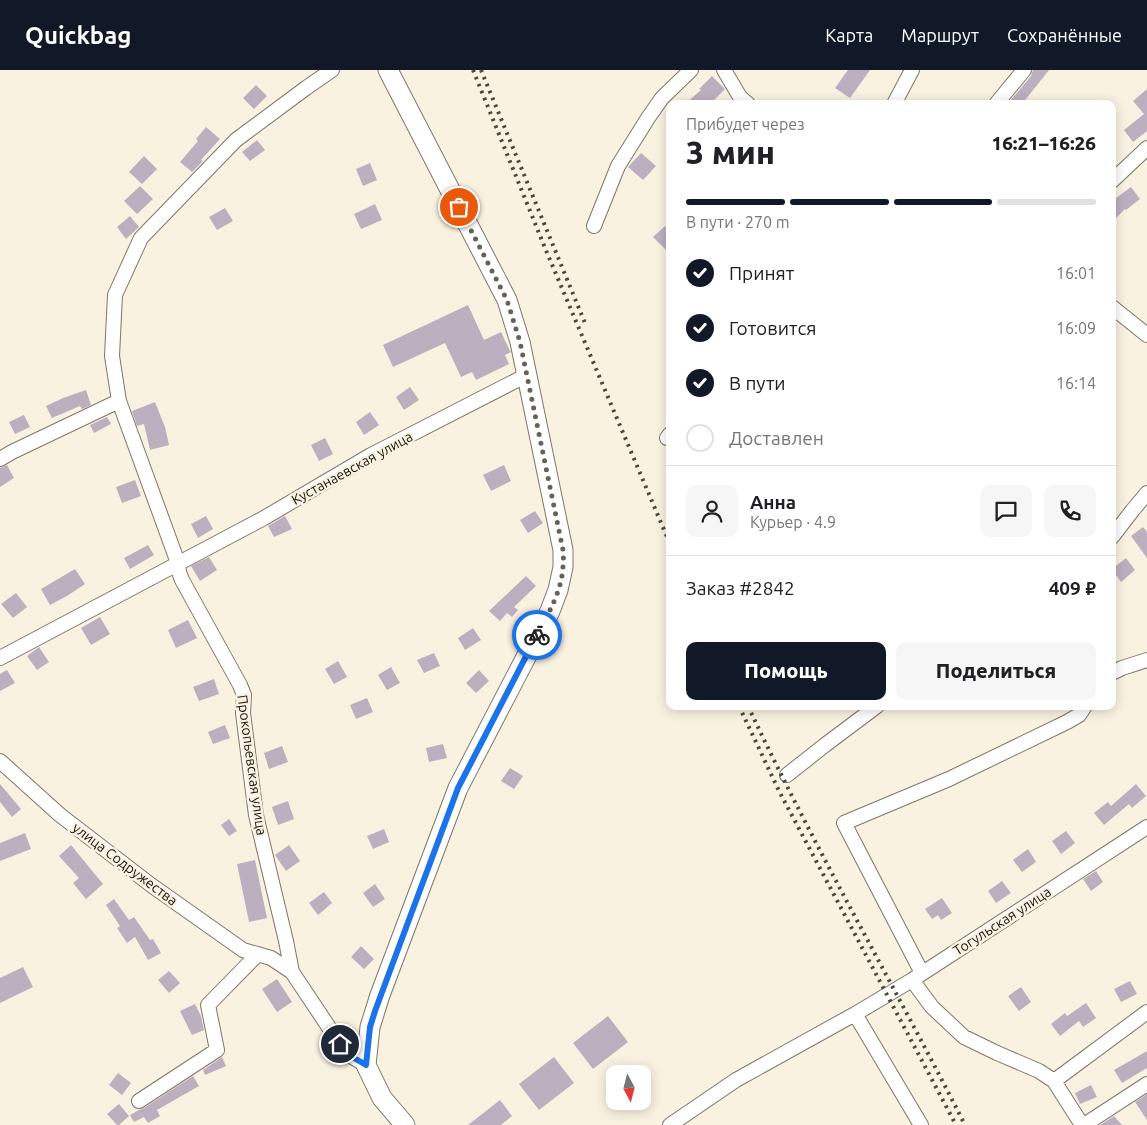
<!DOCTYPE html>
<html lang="ru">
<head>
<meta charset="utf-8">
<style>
  :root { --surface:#fff; --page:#f6f6f6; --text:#202124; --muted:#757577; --line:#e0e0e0; --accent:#111827 }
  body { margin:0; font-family:Ubuntu,sans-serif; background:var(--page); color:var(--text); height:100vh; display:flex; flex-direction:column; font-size:19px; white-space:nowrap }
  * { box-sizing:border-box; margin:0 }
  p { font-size:16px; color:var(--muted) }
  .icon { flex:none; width:28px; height:28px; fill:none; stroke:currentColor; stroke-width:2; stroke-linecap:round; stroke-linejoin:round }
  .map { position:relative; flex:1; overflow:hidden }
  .drawer { position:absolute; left:666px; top:30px; width:450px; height:610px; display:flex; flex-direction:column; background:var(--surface); border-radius:10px; box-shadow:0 2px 12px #0003 }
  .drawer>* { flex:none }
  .needle { width:32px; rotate:173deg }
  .fabs { position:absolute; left:606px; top:995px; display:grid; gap:10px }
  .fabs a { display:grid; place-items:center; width:45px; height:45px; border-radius:10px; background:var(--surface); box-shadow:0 2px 12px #0003; font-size:25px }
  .pin { position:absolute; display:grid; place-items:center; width:42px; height:42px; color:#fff; margin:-21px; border:2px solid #fff; border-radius:50%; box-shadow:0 1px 5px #0007 }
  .courier { position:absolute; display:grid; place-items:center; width:50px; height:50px; margin:-25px; border:4px solid #1a73e8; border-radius:50%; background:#fff; color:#222; box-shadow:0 1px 6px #0007 }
  .summary em { font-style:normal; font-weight:800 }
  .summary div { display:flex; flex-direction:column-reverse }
  .summary { display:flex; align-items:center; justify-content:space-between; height:85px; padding:0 20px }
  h1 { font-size:32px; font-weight:800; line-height:38px }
  .bar { display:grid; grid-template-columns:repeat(4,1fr); gap:8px 5px; align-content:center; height:60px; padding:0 20px }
  .bar i { height:6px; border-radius:4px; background:var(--line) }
  .bar .on { background:var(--accent) }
  .bar p { grid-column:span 4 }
  .line { display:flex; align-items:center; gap:12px; padding:0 20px; border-top:1px solid var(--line) }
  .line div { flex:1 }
  .round { display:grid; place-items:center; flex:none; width:52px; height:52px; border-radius:10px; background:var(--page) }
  ol { padding:0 20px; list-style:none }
  li { display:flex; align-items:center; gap:15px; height:55px }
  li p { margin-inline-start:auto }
  li .icon { padding:5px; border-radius:50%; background:var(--accent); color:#fff; stroke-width:4 }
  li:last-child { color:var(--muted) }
  li i { width:28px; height:28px; border:2px solid var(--line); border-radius:50% }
  .cta { display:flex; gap:10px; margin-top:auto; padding:10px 20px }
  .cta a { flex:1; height:58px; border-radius:10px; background:var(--accent); color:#fff; font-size:20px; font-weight:800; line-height:58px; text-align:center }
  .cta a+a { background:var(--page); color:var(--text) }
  header { display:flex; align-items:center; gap:30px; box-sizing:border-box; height:70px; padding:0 25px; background:var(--accent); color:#fff }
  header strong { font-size:24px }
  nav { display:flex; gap:28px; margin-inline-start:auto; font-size:18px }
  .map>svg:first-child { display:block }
  .building { fill:#bcb0c0 }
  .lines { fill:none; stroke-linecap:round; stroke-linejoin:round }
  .minor-casing { stroke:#7e7667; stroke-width:16 }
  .secondary-casing { stroke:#7e7667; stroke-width:21 }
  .minor { stroke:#fff; stroke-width:14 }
  .secondary { stroke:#fff; stroke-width:19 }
  .rail { stroke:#4b473f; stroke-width:4; stroke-dasharray:2.5 5; stroke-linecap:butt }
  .done { stroke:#666258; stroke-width:5; stroke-dasharray:0 9 }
  .route { stroke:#1a73e8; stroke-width:6 }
  .labels { text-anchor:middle; stroke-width:5; stroke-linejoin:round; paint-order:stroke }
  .street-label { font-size:14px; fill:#17140e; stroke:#faf2e1 }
</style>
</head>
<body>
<header>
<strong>Quickbag</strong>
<nav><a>Карта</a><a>Маршрут</a><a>Сохранённые</a></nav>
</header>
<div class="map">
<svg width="1147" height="1055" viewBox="0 0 1147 1055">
  <rect width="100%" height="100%" fill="#faf2e1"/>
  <path class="building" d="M848,0H870L850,28L835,18Z
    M1033,0H1049L1022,34H1015L1011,30L1031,6Z
    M712,6L725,19L710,34H685L701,20L699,19Z
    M256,15L267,26L254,39L243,28Z
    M1147,19V61L1133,72L1124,60L1144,44L1133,31Z
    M206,57L220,69L201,90L203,91L192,102L180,92L198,71L196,69Z
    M257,70L265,80L250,91L242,82Z
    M641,83L656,96L643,110L628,97Z
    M144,86L157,99L142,114L129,102Z
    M370,93L377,110L363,116L356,99Z
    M140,116L153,129L137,144L124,131Z
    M1131,117L1140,129L1126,140L1125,139L1112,152V131Z
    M375,134L382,150L361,159L354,144Z
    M225,138L233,151L217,160L209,147Z
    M130,146L139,157L126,169L117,157Z
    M665,156L670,162V184L653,167Z
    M468,235L484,270L501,262L510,281L511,282L505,285L509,294L476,310L472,302L461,307L445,273L393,297L383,275Z
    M410,317L419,330L404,340L396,327Z
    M86,320L91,335L82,339L80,336L52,348L46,336L63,328Z
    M155,332L165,357L169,375L150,380L144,354L137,356L132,341Z
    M370,342L379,355L364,365L356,352Z
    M24,345L30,357L15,364L9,352Z
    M107,347L111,354L94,363L90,355Z
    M325,368L333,384L319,391L311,375Z
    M7,395L14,408L0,417V398Z
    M504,395L511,411L491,421L483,405Z
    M135,410L141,426L122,433L116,417Z
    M535,441L543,453L528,463L520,450Z
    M206,446L213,459L198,468L191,454Z
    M285,446L292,459L274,467L268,456Z
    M1143,457L1147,462V488L1131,466Z
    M148,475L154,485L130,499L124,488Z
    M209,487L217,500L200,511L191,496Z
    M1126,488L1135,500L1121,512L1112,499Z
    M75,499L85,514L67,526L50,535L41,519Z
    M526,506L536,516L514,537L518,540L512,547L507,543L500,551L489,541Z
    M16,523L27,537L13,548L1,534Z
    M100,547L110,564L91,575L81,558Z
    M188,550L197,568L176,578L168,560Z
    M473,558L481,570L465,580L458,568Z
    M39,577L49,592L37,600L27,586Z
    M434,583L440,596L424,603L417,590Z
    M338,591L347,607L334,614L325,599Z
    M391,597L400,613L387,620L378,605Z
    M7,600L15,613L0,621V604Z
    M479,600L489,611L476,623L466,613Z
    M214,609L219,624L199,631L193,617Z
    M367,628L373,642L356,649L350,635Z
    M225,655L230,668L213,674L208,662Z
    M443,674L447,688L429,692L426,678Z
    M282,676L288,692L269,699L264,683Z
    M510,698L523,706L514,719L501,711Z
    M0,714L21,739L12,747L0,732Z
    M1136,714L1146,726L1132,738L1129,734L1104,755L1094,743L1108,732L1111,736Z
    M288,731L294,749L278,755L272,737Z
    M229,749L237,761L229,766L221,755Z
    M384,759L389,772L373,779L367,766Z
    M1066,761L1075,773L1061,784L1052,771Z
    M25,763L31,779L0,791V773Z
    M71,775L103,814L86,829L73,813L79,808L59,786Z
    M289,775L300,791L286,801L275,785Z
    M1028,779L1036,792L1022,802L1013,790Z
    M255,790L267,848L249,852L237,794Z
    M1096,801L1103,812L1091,821L1083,809Z
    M1002,811L1011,823L996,833L988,821Z
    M375,814L385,829L373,837L363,823Z
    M324,822L332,833L318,845L309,833Z
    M942,828L952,843L941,850L938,845L932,849L925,839Z
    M114,829L129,850L134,847L150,870L153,869L161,883L148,890L135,867L127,873L117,858L120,856L106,835Z
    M361,876L374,889L364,899L351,887Z
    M23,897L33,917L0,933V908Z
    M169,901L180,913L169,923L158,910Z
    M277,909L292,932L277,942L262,919Z
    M1130,911L1137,924L1121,932L1114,919Z
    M1021,917L1031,932L1019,941L1008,926Z
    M1086,933L1096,948L1083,957L1079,951L1060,966L1051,954L1065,943L1067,946Z
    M195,934L201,946L204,960L192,965L180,941Z
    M608,946L628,972L593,999L573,973Z
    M1147,981V998L1122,1013L1114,1000Z
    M222,987L226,996L205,1005L203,1000Z
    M554,987L574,1013L539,1040L519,1014Z
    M118,1003L131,1013L122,1025L109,1015Z
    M193,1006L199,1016L157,1040L160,1046L148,1053L144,1047L134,1052L130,1045L139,1040L144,1038Z
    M1091,1015L1097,1027L1080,1034L1075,1023Z
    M1147,1024V1050L1135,1032Z
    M500,1030L512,1046L501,1055H468Z
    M119,1034L129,1046L119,1055H117L107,1044Z
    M1114,1046L1122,1055H1100Z"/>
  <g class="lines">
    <g class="minor-casing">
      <path id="minor" d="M332,0L306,18L236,70L141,168L115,225L112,286L119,331L178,493L179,502L182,510L240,615L244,625L243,643L256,745L286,871L292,902L340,974L349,985L366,995
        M724,0L740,27L748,34
        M894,34L912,0
        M996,34L1024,0
        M1112,111L1147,78
        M594,156L618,96L648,48L662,28L691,0
        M1112,237L1147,265
        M667,368L670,364
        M0,389L12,382L119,331
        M1112,467L1132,441L1147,423
        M0,588L264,448L371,385L527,305
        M1112,603L1122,598L1147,590
        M0,691L60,745L151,815L243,880L271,888L292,902
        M787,705L825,675L877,636
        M922,903L844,753L949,709L1067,652L1079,645L1085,636
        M912,910L932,937L964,967L997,983L1039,1001L1054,1011L1082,1055
        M855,944L921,1055
        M1054,1011L1147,942
        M139,1031L217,980L208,935L258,884
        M670,1055L736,1010L855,944L912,910L1147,757
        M1084,1055L1147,1014"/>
    </g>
    <g class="secondary-casing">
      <path id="secondary" d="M388,0L507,230L520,272L563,480V497L558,520L550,541L458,718L380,925L370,957L366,995L382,1028L405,1055"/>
    </g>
    <use href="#minor" class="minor"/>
    <use href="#secondary" class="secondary"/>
    <path class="rail" d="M473,0L545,178L670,474
      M481,0L585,253
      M739,636L779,721L956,1055
      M748,636C815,779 894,915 965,1055"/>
  </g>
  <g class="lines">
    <path class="done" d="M459,137L507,230L520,272L563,480C563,485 564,491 563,496C562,521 548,544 537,565"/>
    <path class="route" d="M340,974L349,985L366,995L370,957L375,941L458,718L537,565"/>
  </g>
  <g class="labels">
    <g class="street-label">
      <text transform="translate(352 398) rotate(-29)" y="5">Кустанаевская улица</text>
      <text transform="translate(252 695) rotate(82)" y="5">Прокопьевская улица</text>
      <text transform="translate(125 794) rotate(37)" y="5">улица Содружества</text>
      <text transform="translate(1002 851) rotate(-33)" y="5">Тогульская улица</text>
    </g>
  </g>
</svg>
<div class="fabs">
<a><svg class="needle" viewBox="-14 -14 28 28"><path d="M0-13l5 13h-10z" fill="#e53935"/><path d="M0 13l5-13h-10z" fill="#757577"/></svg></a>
</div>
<div class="pin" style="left:459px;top:137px;background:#ea580c"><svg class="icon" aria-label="bag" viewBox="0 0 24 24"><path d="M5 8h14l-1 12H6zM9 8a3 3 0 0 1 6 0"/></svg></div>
<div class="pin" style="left:340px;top:974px;background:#1f2937"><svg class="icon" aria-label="home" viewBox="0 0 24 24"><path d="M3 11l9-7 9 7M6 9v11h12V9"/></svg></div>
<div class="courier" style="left:537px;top:565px"><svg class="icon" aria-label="bike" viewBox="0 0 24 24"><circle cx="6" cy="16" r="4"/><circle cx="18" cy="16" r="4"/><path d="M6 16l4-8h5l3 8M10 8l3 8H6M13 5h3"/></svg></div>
<section class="drawer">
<div class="summary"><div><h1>3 мин</h1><p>Прибудет через</p></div><em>16:21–16:26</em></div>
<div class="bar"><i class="on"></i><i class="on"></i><i class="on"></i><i></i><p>В пути · 270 m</p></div>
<ol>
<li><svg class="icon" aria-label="check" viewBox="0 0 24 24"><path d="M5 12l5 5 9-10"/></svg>Принят<p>16:01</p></li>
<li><svg class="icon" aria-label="check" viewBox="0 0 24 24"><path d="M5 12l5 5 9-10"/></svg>Готовится<p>16:09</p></li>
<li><svg class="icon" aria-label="check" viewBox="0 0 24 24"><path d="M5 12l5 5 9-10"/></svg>В пути<p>16:14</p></li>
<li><i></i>Доставлен</li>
</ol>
<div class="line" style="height:90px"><a class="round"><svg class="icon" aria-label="person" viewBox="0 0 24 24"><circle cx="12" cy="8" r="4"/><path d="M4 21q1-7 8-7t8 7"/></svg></a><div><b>Анна</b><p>Курьер · 4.9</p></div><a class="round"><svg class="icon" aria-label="chat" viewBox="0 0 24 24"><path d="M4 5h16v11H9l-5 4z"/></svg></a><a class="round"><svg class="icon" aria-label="phone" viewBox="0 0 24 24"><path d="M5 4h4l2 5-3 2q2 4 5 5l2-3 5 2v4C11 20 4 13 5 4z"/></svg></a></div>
<div class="line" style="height:65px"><div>Заказ #2842</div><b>409 ₽</b></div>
<div class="cta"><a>Помощь</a><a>Поделиться</a></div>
</section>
</div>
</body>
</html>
